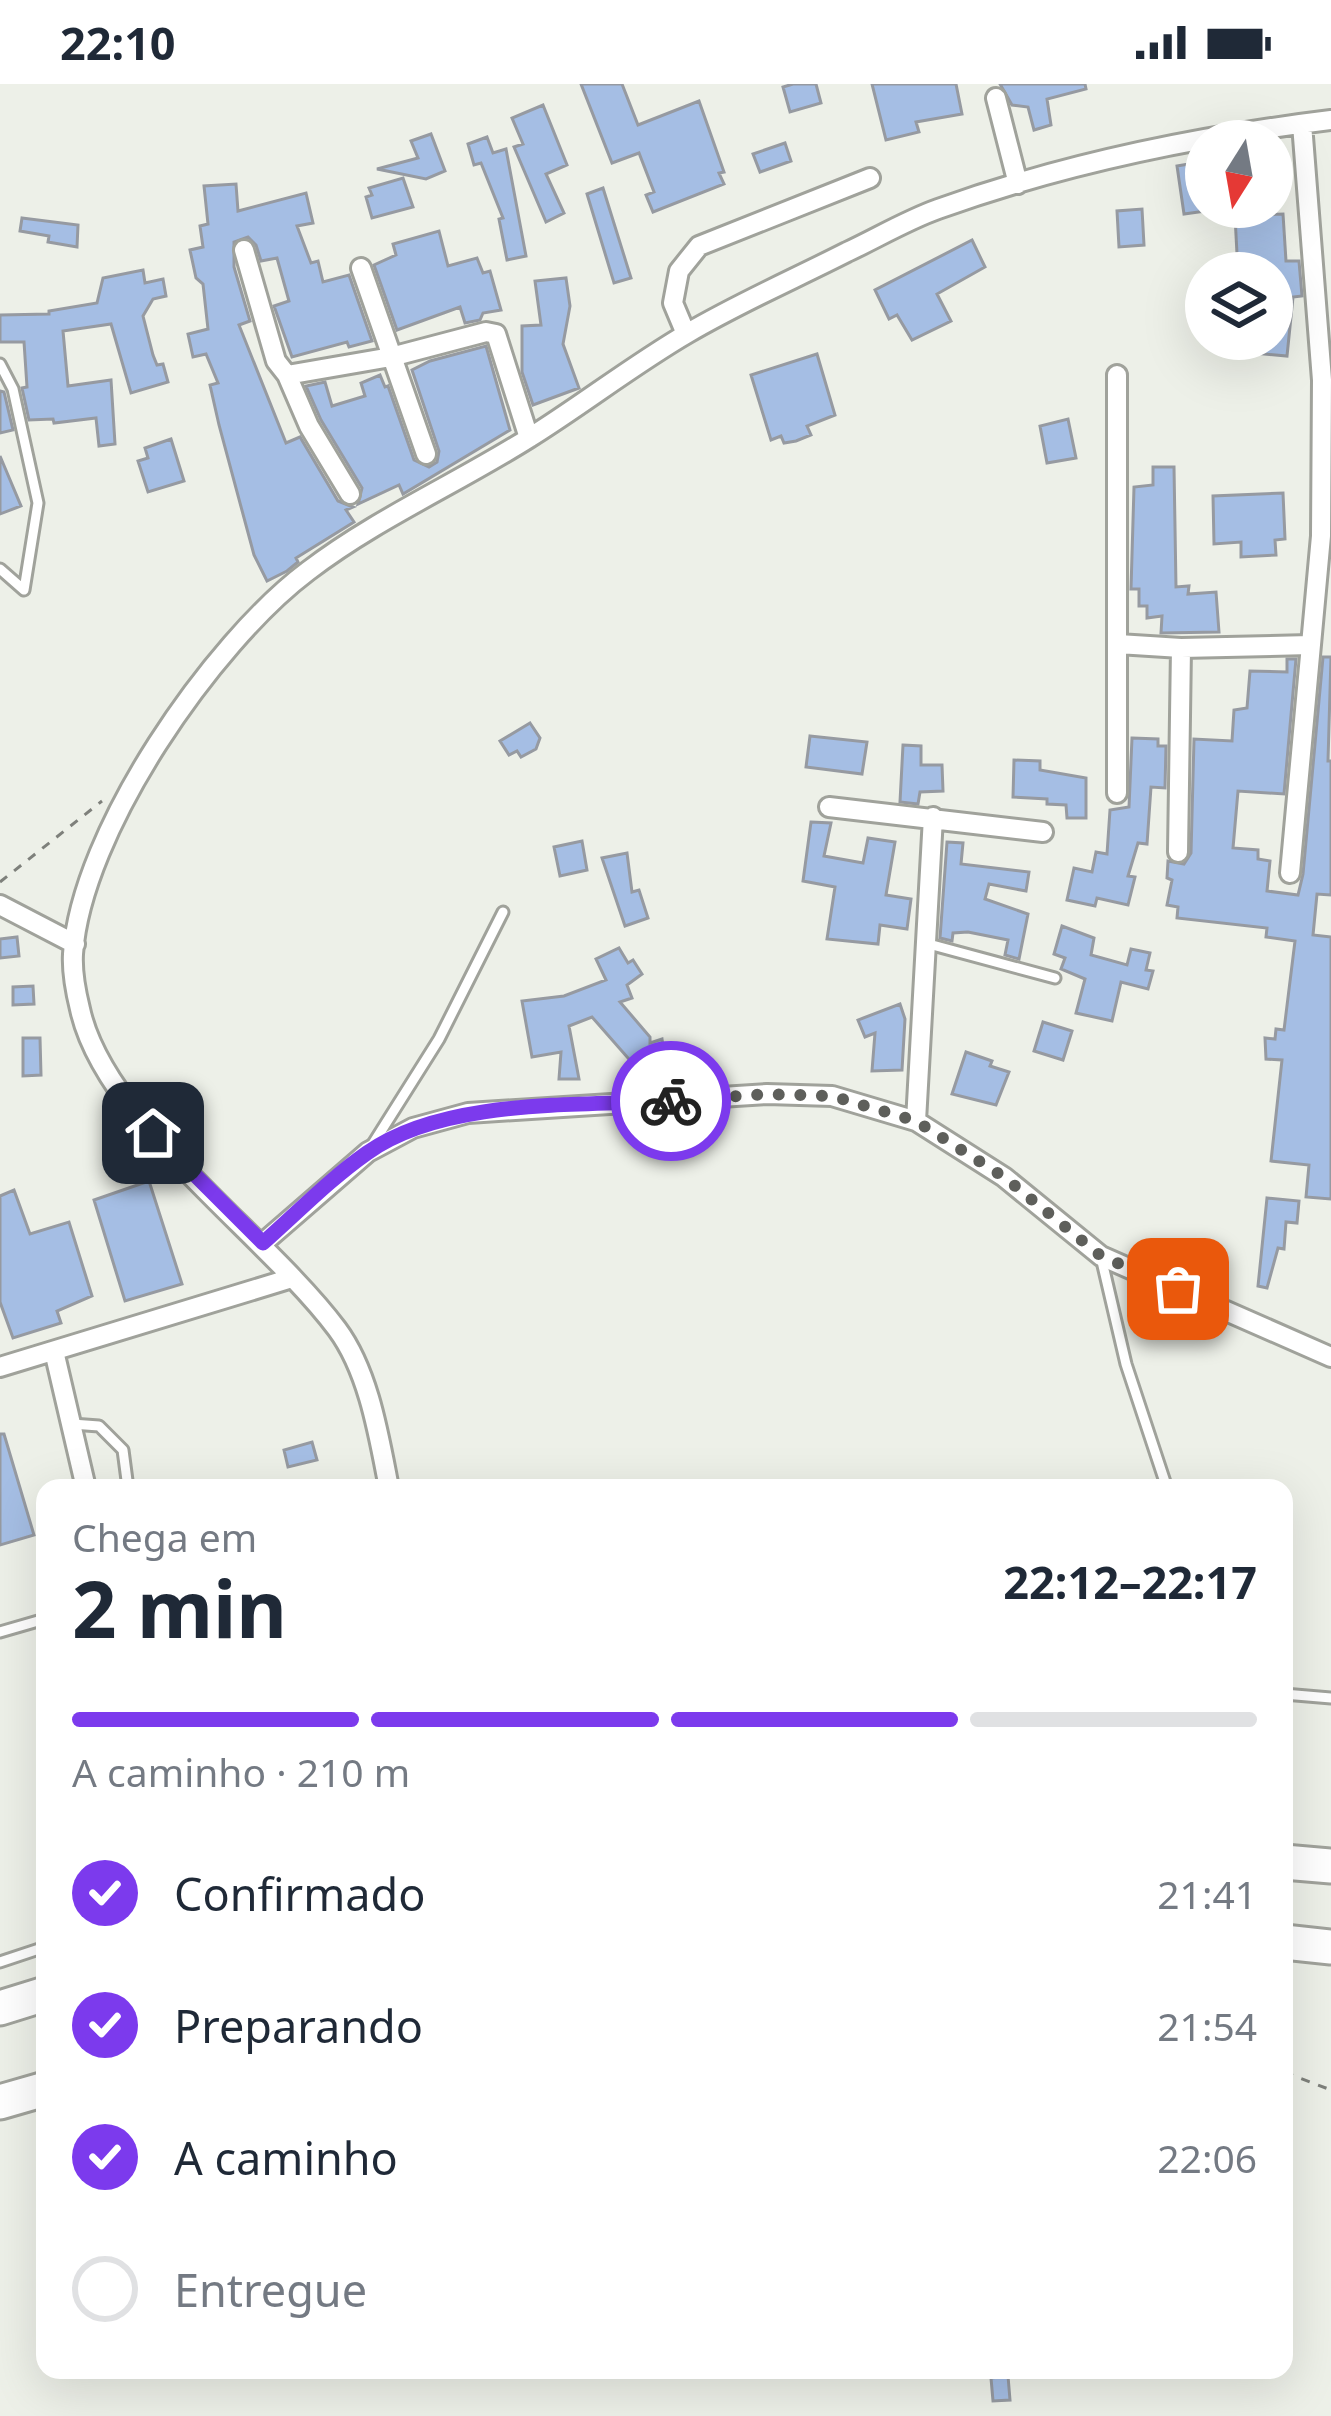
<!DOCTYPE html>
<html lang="pt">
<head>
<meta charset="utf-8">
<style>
  :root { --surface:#fff; --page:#f6f6f7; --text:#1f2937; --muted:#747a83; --line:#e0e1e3; --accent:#7c3aed }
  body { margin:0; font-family:"Noto Sans",sans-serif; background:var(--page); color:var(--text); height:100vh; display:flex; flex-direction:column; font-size:45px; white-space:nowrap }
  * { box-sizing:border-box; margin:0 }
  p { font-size:39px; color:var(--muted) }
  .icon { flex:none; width:66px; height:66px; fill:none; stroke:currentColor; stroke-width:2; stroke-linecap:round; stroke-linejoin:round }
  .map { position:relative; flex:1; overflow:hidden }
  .drawer { position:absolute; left:36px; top:1395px; width:1257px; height:900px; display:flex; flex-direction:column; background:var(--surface); border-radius:24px; box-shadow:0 12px 48px #0002 }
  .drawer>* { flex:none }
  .needle { width:78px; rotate:191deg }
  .fabs { position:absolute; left:1185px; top:36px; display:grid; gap:24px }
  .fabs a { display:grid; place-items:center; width:108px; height:108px; border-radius:50%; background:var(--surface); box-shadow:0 12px 48px #0002; font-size:60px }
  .pin { position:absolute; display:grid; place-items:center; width:102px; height:102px; color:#fff; margin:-51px; border-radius:24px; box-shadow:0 6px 18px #0006 }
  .courier { position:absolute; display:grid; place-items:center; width:120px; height:120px; margin:-60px; border:9px solid #7c3aed; border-radius:50%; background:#fff; color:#222; box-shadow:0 3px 15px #0007 }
  .overview em { font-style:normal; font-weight:700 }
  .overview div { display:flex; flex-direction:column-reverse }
  .overview { display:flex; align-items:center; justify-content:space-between; height:204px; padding:0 36px }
  h1 { font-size:78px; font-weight:700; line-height:90px }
  .bar { display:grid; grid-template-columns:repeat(4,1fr); gap:18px 12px; align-content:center; height:144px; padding:0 36px }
  .bar i { height:15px; border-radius:9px; background:var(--line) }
  .bar .current { background:var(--accent) }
  .bar p { grid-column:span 4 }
  ol { padding:0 36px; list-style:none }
  li { display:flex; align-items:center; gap:36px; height:132px }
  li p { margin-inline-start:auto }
  li .icon { padding:12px; border-radius:50%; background:var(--accent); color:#fff; stroke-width:4 }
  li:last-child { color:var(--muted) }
  li i { width:66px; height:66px; border:6px solid var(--line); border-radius:50% }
  .status { display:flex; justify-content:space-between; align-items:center; height:84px; padding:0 60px; background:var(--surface); direction:ltr }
  .status svg { height:33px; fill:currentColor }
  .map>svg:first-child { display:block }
  .building { fill:#a5bee4; stroke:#969aa1; stroke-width:3 }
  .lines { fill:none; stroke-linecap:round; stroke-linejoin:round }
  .lane-casing { stroke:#a0a29b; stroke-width:15 }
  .street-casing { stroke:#a0a29b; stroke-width:24 }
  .highway-casing { stroke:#a0a29b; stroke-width:39 }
  .path { stroke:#7e807b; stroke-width:3; stroke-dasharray:9 9; stroke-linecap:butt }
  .lane { stroke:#fff; stroke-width:9 }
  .street { stroke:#fff; stroke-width:18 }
  .highway { stroke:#fff; stroke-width:33 }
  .done { stroke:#5e5f5b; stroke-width:12; stroke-dasharray:0 21.6 }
  .route { stroke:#7c3aed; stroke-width:15 }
</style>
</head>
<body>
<div class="status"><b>22:10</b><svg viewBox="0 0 49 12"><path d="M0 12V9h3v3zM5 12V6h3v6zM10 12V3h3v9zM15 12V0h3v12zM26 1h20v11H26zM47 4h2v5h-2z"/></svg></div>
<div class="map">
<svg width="1331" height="2332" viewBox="0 0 1331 2332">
  <rect width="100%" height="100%" fill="#edf0e8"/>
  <path class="building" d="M581,0H622L638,41L699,17L724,88L719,89L724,100L653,128L646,111L654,108L639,69L612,79Z
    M793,0H816L821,19L790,28L783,3Z
    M872,0H956L962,30L916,38L919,48L886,56Z
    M1000,0H1085L1086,5L1047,15L1051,41L1034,46L1028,23L1012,21Z
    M543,21L567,81L546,90L564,129L546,138L514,63L523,60L512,34Z
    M431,50L445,87L426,95L377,85L418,74L411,57Z
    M487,53L493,69L506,65L526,172L507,176L499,135L503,134L481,79L474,81L468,60Z
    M785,59L791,77L760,88L753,70Z
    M1206,77V127L1184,130L1177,82Z
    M403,94L413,123L372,134L366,113L372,111L369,104Z
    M236,100L238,127L306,109L313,139L297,142L311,179L318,177L323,198L349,191L372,257L349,263L347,258L292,273L274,222L289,217L277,174L261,177L256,161L248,153L234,158V183L250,237L239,241L286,359L300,353L338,417L353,423L346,426L354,438L296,474L298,478L287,487L267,497L254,471L219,341L210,301L218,299L206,270L193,273L188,250L208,245L203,200L196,194L190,166L203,163L200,142L208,140L204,102Z
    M603,104L631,194L614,199L587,110Z
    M1142,125L1144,161L1119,163L1117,127Z
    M1283,130L1286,177H1299L1302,212L1293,213L1287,272L1221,266L1222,255H1272V189H1238L1235,132Z
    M22,134L78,141L77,163L48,158L49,152L20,147Z
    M439,147L448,182L477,174L483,189L490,187L501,226L483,229L480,236L465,239L460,223L397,246L374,181L396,171L393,160Z
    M972,156L985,183L937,210L951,237L912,256L897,231L889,235L875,206Z
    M143,186L145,199L163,195L166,212L153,215L143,232L153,271L157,281L163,280L168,298L131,309L111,240L63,247L68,302L111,296L115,360L99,362L96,334L54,339L53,335L29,336L22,304L27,303L24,258H0V231L49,230V227L97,219L103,194Z
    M566,194L570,222L563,260L579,304L533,321L522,288V242L541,241L535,197Z
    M486,262L510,346L403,410L399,401L358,420L362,404L321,336L306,302L325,298L332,322L365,312L361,299L380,291L385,303L388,302L414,376L429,383L437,378L439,367L412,286L430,277Z
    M817,270L835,331L807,342L811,351L796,357L784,359L781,352L771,356L751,291Z
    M0,307L4,308L13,346L0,349Z
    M1068,335L1076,374L1047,379L1040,342Z
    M171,355L184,397L148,408L138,377L148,374L145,364Z
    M0,372L21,422L0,430Z
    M1153,383H1174L1176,503L1189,502L1188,510L1216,508L1219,548L1161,549L1162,532L1147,534V522H1139V505H1131L1134,403L1153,401Z
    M1283,409L1285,455L1275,456L1276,471L1241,473V458L1214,460L1213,412Z
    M1323,573H1331L1328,677H1331V811L1317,810L1313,851L1331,853V1115L1306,1113L1309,1081L1271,1077L1282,976L1266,975L1265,954L1275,955L1276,945L1284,946L1295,857L1266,853L1267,844L1177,834L1178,823L1167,821L1172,796L1167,794L1168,777L1184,780L1191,769L1194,655L1232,657L1234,626L1247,624L1250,587L1287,588V575H1296L1284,710L1238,707L1233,764L1258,766V775L1270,777L1267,807L1298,811L1303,790Z
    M530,639L540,654L536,665L521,673L517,667L509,671L500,657Z
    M810,652L867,658L862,690L806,683Z
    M1132,654L1158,655V662H1166L1165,704L1151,703L1147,760L1138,759L1128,792L1135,793L1128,821L1097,814L1095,822L1067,816L1074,784L1092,788L1096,768L1107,770L1110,726L1129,723Z
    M903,661L921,662V681H942L943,707L920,708L918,720L900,718Z
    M1014,676L1040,677V686L1086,694V734H1067L1066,721L1047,720V715L1013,713Z
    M811,738L831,739L824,772L863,779L868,754L895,758L886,811L911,815L907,845L880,841L878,860L827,855L835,803L803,797Z
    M582,757L587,786L560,792L554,763Z
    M947,758L963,759L961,780L1029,788L1026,807L989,800L985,815L1028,830L1019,875L1005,871L1008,856L968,848L953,849L952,857L940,854Z
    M627,769L632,808L639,806L648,834L625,842L602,774Z
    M1062,842L1094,854L1091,871L1127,881L1131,865L1150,869L1146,886L1153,887L1148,905L1121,898L1112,937L1076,929L1085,895L1061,885L1065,874L1054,870Z
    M17,853L19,872L0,874V855Z
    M619,864L628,879L633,876L642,890L627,901L632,914L620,918L650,953V959L662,955L663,962L681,961L682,986L642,990L592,933L569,942L579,995H559L561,968L532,973L522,917L564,912L606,896L596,875Z
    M33,902L34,920L13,921V903Z
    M900,920L905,935L902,986L872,987L875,949L865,953L858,936Z
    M1043,938L1072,947L1063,976L1034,967Z
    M23,954H40L41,991L23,992Z
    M966,968L992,977L990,982L1009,988L996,1021L952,1010Z
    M149,1097L182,1200L125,1217L94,1116Z
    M14,1106L30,1150L69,1138L92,1212L57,1227L61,1239L13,1254L0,1218V1112Z
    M1267,1114L1299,1117L1297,1139L1286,1138L1284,1165L1278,1164L1267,1204L1258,1202Z
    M0,1350H4L34,1451L0,1461Z
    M312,1358L317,1376L288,1383L284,1366Z
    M1008,2292L1010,2316L993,2317L991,2294Z"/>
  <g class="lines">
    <g class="lane-casing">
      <path id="lane" d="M0,280L13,305L38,419L24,506L0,485
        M925,859L1055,894
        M371,1063L439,955L503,828
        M1101,1173L1126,1280L1167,1404
        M72,1340L99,1342L123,1366L128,1404
        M0,1548L45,1535
        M1284,1610L1331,1614
        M0,1878L45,1863"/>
    </g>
    <g class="street-casing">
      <path id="street" d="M996,14L1018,100
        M244,166L276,277L287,291L391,273L486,248L496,250L529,354
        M361,184L426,370
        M686,250L673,219L679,187L699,162L870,94
        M287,291L309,342L350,410
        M1118,560L1181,564L1310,561
        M1117,709V291
        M829,723L1043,748
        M1178,768L1181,564
        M1290,789L1321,452L1322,296L1302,40
        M0,821L75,860
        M916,1037L933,733
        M263,1159L368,1068L413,1044L468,1029L767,1010L832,1012L916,1037L1004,1093L1101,1172L1331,1273
        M54,1267L86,1404
        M0,1283L292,1194
        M389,1404C379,1353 369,1288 337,1245C267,1151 104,1037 80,925C76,909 72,887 73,870C81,748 212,559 308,487C376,435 456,400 529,354C582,321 633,281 688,249C739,219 794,195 847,168C877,154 907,136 938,125C1063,80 1200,52 1331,36"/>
    </g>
    <g class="highway-casing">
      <path id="highway" d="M1284,1778L1331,1782
        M1284,1858L1331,1863
        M0,1924L45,1910
        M0,2018L45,2005"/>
    </g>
    <path class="path" d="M0,798L102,717
      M1284,1992L1292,1991L1331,2006"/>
    <use href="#lane" class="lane"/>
    <use href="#street" class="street"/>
    <use href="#highway" class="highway"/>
  </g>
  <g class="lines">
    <path class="done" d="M671,1017L766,1010L832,1012L916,1037L1004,1093L1101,1172L1178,1205"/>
    <path class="route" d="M153,1049L263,1159C297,1129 330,1095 367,1069C444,1014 578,1022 671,1017"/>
  </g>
</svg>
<div class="fabs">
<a><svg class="needle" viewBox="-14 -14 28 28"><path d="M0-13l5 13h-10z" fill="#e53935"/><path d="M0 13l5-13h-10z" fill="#747a83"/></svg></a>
<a><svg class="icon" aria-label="layers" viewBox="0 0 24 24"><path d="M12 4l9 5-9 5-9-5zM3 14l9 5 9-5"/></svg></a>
</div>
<div class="pin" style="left:1178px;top:1205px;background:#ea580c"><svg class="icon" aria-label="bag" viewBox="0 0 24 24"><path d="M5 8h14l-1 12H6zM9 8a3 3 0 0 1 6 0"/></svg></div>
<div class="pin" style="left:153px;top:1049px;background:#1f2937"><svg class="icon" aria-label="home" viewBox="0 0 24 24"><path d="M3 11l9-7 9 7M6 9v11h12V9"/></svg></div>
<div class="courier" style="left:671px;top:1017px"><svg class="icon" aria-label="bike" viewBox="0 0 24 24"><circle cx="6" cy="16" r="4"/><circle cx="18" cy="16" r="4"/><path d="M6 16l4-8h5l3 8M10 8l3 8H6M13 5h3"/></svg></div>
<section class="drawer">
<div class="overview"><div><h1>2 min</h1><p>Chega em</p></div><em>22:12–22:17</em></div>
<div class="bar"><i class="current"></i><i class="current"></i><i class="current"></i><i></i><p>A caminho · 210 m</p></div>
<ol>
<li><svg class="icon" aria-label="check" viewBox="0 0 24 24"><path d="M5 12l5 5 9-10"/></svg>Confirmado<p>21:41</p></li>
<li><svg class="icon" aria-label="check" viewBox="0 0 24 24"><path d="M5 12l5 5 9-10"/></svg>Preparando<p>21:54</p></li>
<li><svg class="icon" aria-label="check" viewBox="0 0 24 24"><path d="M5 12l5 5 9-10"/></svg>A caminho<p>22:06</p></li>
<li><i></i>Entregue</li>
</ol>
</section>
</div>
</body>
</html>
